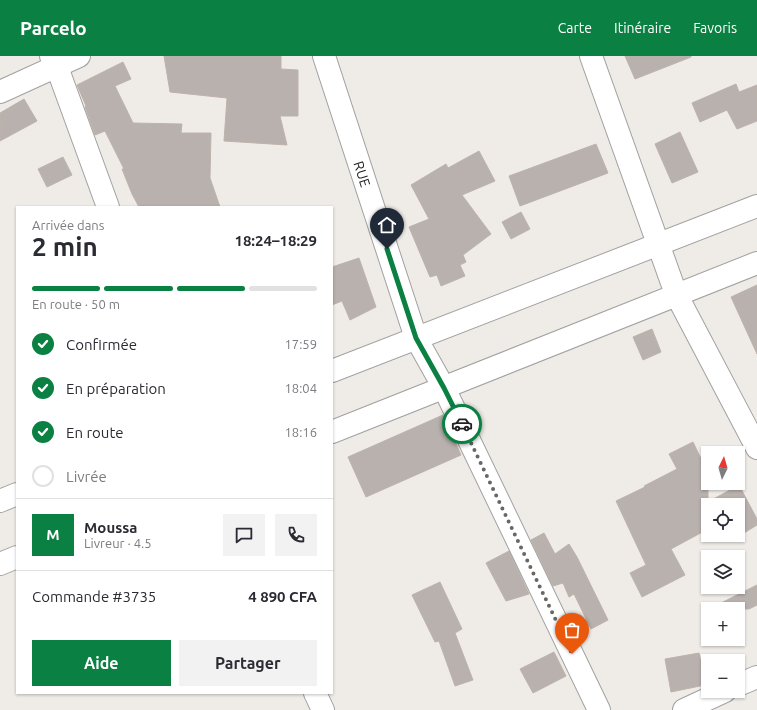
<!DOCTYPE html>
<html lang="fr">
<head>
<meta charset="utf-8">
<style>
  :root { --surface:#fff; --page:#f2f2f3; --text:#2b2b33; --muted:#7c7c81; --line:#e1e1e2; --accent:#0b8043 }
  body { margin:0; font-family:Ubuntu,sans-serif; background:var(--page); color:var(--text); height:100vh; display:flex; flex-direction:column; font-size:15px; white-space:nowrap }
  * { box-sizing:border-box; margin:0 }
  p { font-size:13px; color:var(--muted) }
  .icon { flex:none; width:22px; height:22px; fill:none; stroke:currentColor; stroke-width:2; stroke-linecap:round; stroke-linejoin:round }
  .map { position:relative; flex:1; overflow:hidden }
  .sheet { position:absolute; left:16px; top:150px; width:317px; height:488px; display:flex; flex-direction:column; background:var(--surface); border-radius:0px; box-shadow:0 1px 3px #0004 }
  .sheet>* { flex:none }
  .needle { width:26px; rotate:5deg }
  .buttons { position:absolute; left:701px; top:390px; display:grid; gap:8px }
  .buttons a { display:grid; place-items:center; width:44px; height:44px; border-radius:0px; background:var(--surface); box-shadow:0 1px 3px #0004; font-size:20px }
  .pin { position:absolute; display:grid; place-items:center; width:34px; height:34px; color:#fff; margin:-41px -17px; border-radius:50% 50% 50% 0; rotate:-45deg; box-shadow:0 0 4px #0007 }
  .pin .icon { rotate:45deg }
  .courier { position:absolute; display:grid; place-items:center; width:40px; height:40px; margin:-20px; border:3px solid #0b8043; border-radius:50%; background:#fff; color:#222; box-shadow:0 1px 5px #0007 }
  .overview em { font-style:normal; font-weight:700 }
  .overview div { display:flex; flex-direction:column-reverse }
  .overview { display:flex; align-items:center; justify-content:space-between; height:68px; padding:0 16px }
  h1 { font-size:26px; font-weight:700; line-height:30px }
  .bar { display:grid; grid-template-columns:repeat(4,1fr); gap:6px 4px; align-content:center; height:48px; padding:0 16px }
  .bar i { height:5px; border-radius:3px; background:var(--line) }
  .bar .selected { background:var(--accent) }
  .bar p { grid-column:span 4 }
  .line { display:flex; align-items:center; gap:10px; padding:0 16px; border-top:1px solid var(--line) }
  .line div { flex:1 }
  .round { display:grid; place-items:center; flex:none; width:42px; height:42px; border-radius:0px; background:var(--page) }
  ol { padding:0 16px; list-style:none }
  li { display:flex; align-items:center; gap:12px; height:44px }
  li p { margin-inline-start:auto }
  li .icon { padding:4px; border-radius:50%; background:var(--accent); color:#fff; stroke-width:4 }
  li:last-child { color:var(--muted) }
  li i { width:22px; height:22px; border:2px solid var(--line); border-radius:50% }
  .cta { display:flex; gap:8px; margin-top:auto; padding:8px 16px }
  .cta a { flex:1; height:46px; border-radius:0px; background:var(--accent); color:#fff; font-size:16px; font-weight:700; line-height:46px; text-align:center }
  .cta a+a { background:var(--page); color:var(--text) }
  header { display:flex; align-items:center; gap:24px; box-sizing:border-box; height:56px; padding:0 20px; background:var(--accent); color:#fff }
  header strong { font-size:19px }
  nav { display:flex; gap:22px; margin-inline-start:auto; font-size:14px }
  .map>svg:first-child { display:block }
  .building { fill:#b8b1ad; stroke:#bfb3ab }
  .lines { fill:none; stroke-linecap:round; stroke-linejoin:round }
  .minor-casing { stroke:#a1a1a1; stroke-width:24 }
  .tertiary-casing { stroke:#a1a1a1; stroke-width:24 }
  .minor { stroke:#fff; stroke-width:22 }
  .tertiary { stroke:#fff; stroke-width:22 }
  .done { stroke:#686766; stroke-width:4; stroke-dasharray:0 7.2 }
  .route { stroke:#0b8043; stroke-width:5 }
  .labels { text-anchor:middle; stroke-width:3.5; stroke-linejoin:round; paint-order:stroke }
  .street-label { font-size:14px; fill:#202020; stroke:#fff }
</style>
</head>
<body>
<header>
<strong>Parcelo</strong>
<nav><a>Carte</a><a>Itinéraire</a><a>Favoris</a></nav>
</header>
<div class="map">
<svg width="757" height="654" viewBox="0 0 757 654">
  <rect width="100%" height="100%" fill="#efece7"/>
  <path class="building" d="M164,0H281V13L298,14V60H280L287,89L224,85L227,42L170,36Z
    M625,0H691V1L635,23Z
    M123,6L131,23L115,30L133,67L182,68L181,77H211L210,122L220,151H139L132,138L122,113H124L105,75L95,79L85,51L86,50L77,29Z
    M736,28L739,36L757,29V65L737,73L727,54L700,66L692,47Z
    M24,43L37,65L0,85V57Z
    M680,76L698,116L672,127L655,88Z
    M596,88L608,117L520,150L509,120Z
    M479,95L495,125L462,139L491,178L463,199L466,206L460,209L465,220L441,230L437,219L430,221L409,171L429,163L411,129L446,108L448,112Z
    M63,101L72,119L47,131L38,113Z
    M521,156L530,173L511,183L502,166Z
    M359,202L376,251L350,264L342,245L332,249V211Z
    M757,229V298L731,241Z
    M652,273L661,296L643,304L633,281Z
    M443,359L461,399L366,441L348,401Z
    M693,386L708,417V446L739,429L757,463V469L736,482L734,479H738V449H708V473L671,493L685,519L642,541L630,517L646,509L616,445L645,431L644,430L677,413L669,398Z
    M544,477L555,498L569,488L577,501L608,564L591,573L574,538L569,541L563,527L553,530L531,484Z
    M509,495L529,538L506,545L486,507Z
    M440,526L462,573L455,577L473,624L455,630L439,585L435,586L412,539Z
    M757,529V549L749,553H709Z
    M554,596L566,620L533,637L520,613Z
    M699,597L705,629L671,636L665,603Z"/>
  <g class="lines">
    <g class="minor-casing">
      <path id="minor" d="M51,0L57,11L108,151
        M324,0L416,282L444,332L599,654
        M591,0L676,238L757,392
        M0,36L79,0
        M738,629L757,621
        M315,637L323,654
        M684,654L725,635"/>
    </g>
    <g class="tertiary-casing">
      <path id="tertiary" d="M332,315L757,150
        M332,376L757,207
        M0,445L17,438
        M0,508L17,501"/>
    </g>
    <use href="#minor" class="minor"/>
    <use href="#tertiary" class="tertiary"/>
  </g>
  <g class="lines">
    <path class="done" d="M462,368L572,598"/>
    <path class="route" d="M387,193L416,282L444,332L462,368"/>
  </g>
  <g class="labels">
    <g class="street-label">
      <text transform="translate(362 118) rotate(72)" y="5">RUE</text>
    </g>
  </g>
</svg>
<div class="buttons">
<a><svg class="needle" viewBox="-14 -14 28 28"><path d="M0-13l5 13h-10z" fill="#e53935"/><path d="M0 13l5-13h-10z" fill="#7c7c81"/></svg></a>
<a><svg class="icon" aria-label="locate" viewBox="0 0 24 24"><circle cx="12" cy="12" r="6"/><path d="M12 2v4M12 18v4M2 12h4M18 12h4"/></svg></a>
<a><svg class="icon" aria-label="layers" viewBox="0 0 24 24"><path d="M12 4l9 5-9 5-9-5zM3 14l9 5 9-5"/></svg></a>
<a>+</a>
<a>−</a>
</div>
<div class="pin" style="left:572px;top:598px;background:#ea580c"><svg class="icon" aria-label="bag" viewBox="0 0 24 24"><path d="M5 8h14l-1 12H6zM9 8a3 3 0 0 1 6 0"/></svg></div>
<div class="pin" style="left:387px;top:193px;background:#1f2937"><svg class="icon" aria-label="home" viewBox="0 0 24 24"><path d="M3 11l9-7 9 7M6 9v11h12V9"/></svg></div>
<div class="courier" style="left:462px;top:368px"><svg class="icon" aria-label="car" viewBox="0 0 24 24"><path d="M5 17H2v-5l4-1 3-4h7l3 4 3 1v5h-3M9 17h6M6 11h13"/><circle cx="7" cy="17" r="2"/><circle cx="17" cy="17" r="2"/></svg></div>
<section class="sheet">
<div class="overview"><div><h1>2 min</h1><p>Arrivée dans</p></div><em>18:24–18:29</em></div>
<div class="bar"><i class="selected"></i><i class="selected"></i><i class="selected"></i><i></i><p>En route · 50 m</p></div>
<ol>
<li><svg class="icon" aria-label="check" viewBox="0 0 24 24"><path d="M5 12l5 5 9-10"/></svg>Confirmée<p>17:59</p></li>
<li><svg class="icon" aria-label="check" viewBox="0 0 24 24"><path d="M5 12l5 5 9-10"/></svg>En préparation<p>18:04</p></li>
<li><svg class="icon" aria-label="check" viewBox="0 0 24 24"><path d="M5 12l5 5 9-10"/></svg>En route<p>18:16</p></li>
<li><i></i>Livrée</li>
</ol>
<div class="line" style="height:72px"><b class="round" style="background:var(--accent);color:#fff">M</b><div><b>Moussa</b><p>Livreur · 4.5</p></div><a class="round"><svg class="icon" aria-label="chat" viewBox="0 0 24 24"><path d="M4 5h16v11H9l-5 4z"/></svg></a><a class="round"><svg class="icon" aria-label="phone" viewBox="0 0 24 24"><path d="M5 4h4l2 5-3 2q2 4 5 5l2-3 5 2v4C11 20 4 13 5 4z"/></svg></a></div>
<div class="line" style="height:52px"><div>Commande #3735</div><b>4 890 CFA</b></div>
<div class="cta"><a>Aide</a><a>Partager</a></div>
</section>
</div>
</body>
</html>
